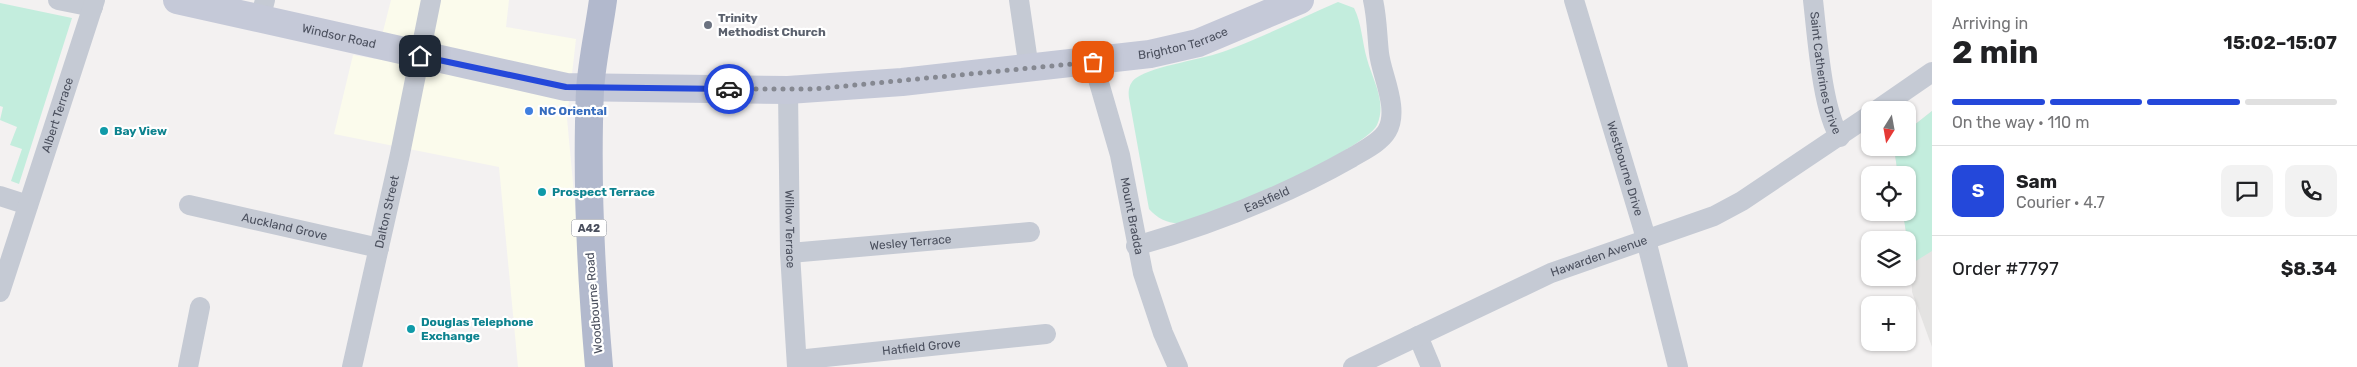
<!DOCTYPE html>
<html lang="en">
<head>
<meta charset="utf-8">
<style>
  :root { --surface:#fff; --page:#f2f2f2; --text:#202124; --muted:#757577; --line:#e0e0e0; --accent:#2448da }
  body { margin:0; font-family:Rubik,sans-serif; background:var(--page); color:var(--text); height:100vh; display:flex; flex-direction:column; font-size:19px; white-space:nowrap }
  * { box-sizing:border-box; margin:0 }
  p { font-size:16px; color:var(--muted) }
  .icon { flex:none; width:28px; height:28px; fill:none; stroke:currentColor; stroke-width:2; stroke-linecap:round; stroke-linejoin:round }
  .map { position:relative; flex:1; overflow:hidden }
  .side { display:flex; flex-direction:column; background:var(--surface); width:425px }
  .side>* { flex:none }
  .needle { width:32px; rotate:191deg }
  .controls { position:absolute; left:1861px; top:101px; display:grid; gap:10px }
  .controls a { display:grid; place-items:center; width:55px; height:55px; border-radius:10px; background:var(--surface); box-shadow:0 1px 4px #0004; font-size:25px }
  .pin { position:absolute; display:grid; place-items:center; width:42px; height:42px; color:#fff; margin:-21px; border-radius:10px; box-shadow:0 2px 8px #0006 }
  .courier { position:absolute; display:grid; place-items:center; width:50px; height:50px; margin:-25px; border:4px solid #2448da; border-radius:50%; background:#fff; color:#222; box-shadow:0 1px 6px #0007 }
  .overview em { font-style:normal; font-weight:700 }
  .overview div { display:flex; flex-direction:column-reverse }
  .overview { display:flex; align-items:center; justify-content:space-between; height:85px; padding:0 20px }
  h1 { font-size:32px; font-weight:700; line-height:38px }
  .bar { display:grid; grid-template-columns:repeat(4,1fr); gap:8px 5px; align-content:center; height:60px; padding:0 20px }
  .bar i { height:6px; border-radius:4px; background:var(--line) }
  .bar .current { background:var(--accent) }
  .bar p { grid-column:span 4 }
  .line { display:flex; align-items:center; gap:12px; padding:0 20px; border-top:1px solid var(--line) }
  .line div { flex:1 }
  .round { display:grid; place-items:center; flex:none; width:52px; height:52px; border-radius:10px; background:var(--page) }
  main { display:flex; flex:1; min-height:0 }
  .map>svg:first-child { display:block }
  .commercial { fill:#fbfbec }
  .education { fill:#e4e3e2 }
  .green { fill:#c3eddd }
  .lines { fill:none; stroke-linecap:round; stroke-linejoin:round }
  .minor { stroke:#c5cad4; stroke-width:20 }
  .secondary { stroke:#c5c9d8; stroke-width:28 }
  .primary { stroke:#b2b9cd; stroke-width:28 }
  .done { stroke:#858891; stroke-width:5; stroke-dasharray:0 9 }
  .route { stroke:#2448da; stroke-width:6 }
  .worship-dot { fill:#6b7280; stroke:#fff; stroke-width:2 }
  .shop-dot { fill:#3f7fe0; stroke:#fff; stroke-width:2 }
  .culture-dot { fill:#0f9aa8; stroke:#fff; stroke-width:2 }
  .labels { text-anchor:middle; stroke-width:4.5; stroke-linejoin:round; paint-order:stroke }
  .shield { fill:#fff; stroke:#80848e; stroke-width:1 }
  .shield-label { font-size:11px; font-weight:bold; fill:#4a4f5d }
  .worship-label { font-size:12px; font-weight:bold; fill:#5b616d; stroke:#fff; text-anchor:start }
  .street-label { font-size:12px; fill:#4a4f5d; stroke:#fff }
  .shop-label { font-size:12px; font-weight:bold; fill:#366cbe; stroke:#fff; text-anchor:start }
  .culture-label { font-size:12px; font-weight:bold; fill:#0d838f; stroke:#fff; text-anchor:start }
</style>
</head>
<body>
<main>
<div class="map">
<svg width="1932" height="367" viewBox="0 0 1932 367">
  <rect width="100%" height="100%" fill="#f3f1f1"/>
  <path class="commercial" d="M391,0H509L506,27L576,39L567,118L590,367H518L499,167L334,134L353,55L376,59Z"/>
  <path class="education" d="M1932,111V347L1912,292L1911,264L1903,213L1908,212V175H1898L1894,148H1908V130Z"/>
  <path class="green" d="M1338,2L1354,8C1362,24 1362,42 1367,59C1373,81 1387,102 1377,125C1367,148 1210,220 1182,223C1168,224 1158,219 1149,209L1129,98C1128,91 1129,83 1136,78C1155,65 1203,60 1228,50C1265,36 1301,18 1338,2Z
    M0,3L72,18L19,184L11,181L22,149L10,145L17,127L0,120L3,107L0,106Z
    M1932,111V251L1911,264L1903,213L1908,212V175H1898L1894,148H1908V130Z"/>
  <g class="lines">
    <g class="minor">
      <path d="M58,0L93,7"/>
      <path d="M1019,0L1029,69"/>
      <path id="s1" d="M1574,0L1643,228L1678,367"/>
      <path id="s2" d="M1813,0C1817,34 1822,111 1840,137"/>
      <path d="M260,19L265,0"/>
      <path id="s3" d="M1093,62L1120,155L1143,273L1163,333L1178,367"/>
      <path id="s4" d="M788,90L790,253L797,367"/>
      <path d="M1877,110L1932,72"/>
      <path d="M0,196L28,205"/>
      <path id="s5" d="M189,205L379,248"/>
      <path id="s6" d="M1136,246C1210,225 1284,196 1351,158C1362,151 1380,143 1387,131C1400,109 1381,74 1379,53C1377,35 1377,17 1373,0"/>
      <path id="s7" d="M790,253L1030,232"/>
      <path id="s8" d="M0,292L95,0"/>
      <path d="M1418,336L1431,367"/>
      <path id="s9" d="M797,360L1046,334"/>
      <path d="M188,367L200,307"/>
      <path id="s10" d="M352,367L400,154L431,0"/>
      <path id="s11" d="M1353,367L1551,273L1714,216L1742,201L1870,115"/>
    </g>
    <path class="secondary" id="s12" d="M177,0L566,87L788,90L902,82L1150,54L1198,43L1300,0"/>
    <path class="primary" d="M599,367C591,275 586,183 590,90C592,60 599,30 603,0"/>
  </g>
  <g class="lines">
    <path class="done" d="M729,89H814L1093,62"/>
    <path class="route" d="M420,56L566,87L729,89"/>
  </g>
  <circle class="worship-dot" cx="708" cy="25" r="5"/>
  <circle class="shop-dot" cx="529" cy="111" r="5"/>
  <g class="culture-dot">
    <circle cx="104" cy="131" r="5"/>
    <circle cx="542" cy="192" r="5"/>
    <circle cx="411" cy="329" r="5"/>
  </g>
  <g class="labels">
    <rect class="shield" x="571.5" y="219.5" width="35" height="17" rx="4"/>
    <g class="shield-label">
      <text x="589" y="232">A42</text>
    </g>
    <g class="worship-label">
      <text x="718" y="22">Trinity<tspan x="718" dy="14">Methodist Church</tspan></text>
    </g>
    <g class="street-label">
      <text dy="4" stroke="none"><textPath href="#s12" startOffset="166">Windsor Road</textPath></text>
      <text dy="4" stroke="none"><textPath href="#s12" startOffset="1019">Brighton Terrace</textPath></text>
      <text dy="4" stroke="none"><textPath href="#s2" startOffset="74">Saint Catherines Drive</textPath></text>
      <text dy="4" stroke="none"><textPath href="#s8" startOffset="186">Albert Terrace</textPath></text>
      <text dy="4" stroke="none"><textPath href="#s1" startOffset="176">Westbourne Drive</textPath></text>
      <text dy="4" stroke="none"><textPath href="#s6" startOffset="139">Eastfield</textPath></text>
      <text dy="4" stroke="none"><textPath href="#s10" startOffset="159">Dalton Street</textPath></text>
      <text dy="4" stroke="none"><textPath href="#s3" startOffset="159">Mount Bradda</textPath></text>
      <text dy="4" stroke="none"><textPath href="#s5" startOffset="98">Auckland Grove</textPath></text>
      <text dy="4" stroke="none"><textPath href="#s4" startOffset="139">Willow Terrace</textPath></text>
      <text dy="4" stroke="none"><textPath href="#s7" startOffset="121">Wesley Terrace</textPath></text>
      <text dy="4" stroke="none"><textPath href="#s11" startOffset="270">Hawarden Avenue</textPath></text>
      <text transform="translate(594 303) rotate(-95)" y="4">Woodbourne Road</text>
      <text dy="4" stroke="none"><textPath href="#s9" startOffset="125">Hatfield Grove</textPath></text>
    </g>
    <g class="shop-label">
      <text x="539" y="115">NC Oriental</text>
    </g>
    <g class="culture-label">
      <text x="114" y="135">Bay View</text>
      <text x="552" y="196">Prospect Terrace</text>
      <text x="421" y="326">Douglas Telephone<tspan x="421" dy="14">Exchange</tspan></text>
    </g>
  </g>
</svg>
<div class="controls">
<a><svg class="needle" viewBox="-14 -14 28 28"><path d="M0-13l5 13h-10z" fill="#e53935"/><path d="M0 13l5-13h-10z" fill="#757577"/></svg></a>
<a><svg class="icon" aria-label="locate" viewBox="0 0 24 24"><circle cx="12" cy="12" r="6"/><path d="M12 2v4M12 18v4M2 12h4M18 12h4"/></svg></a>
<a><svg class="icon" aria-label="layers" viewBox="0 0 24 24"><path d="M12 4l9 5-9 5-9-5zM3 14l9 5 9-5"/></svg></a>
<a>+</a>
</div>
<div class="pin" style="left:1093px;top:62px;background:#ea580c"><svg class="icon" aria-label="bag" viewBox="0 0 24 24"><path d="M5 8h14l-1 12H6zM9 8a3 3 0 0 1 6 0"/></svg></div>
<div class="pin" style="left:420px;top:56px;background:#1f2937"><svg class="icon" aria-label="home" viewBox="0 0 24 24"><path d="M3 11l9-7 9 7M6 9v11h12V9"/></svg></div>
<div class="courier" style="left:729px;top:89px"><svg class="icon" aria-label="car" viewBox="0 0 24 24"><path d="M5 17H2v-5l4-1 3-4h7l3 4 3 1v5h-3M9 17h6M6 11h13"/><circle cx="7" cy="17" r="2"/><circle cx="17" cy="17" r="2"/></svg></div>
</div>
<section class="side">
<div class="overview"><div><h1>2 min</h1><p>Arriving in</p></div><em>15:02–15:07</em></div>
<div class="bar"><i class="current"></i><i class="current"></i><i class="current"></i><i></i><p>On the way · 110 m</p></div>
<div class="line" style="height:90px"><b class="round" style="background:var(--accent);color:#fff">S</b><div><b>Sam</b><p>Courier · 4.7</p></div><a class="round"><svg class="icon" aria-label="chat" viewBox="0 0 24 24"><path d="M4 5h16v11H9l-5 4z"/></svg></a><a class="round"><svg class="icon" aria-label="phone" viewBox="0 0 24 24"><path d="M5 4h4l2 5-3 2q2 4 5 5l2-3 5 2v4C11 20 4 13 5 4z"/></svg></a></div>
<div class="line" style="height:65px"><div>Order #7797</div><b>$8.34</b></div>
</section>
</main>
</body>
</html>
